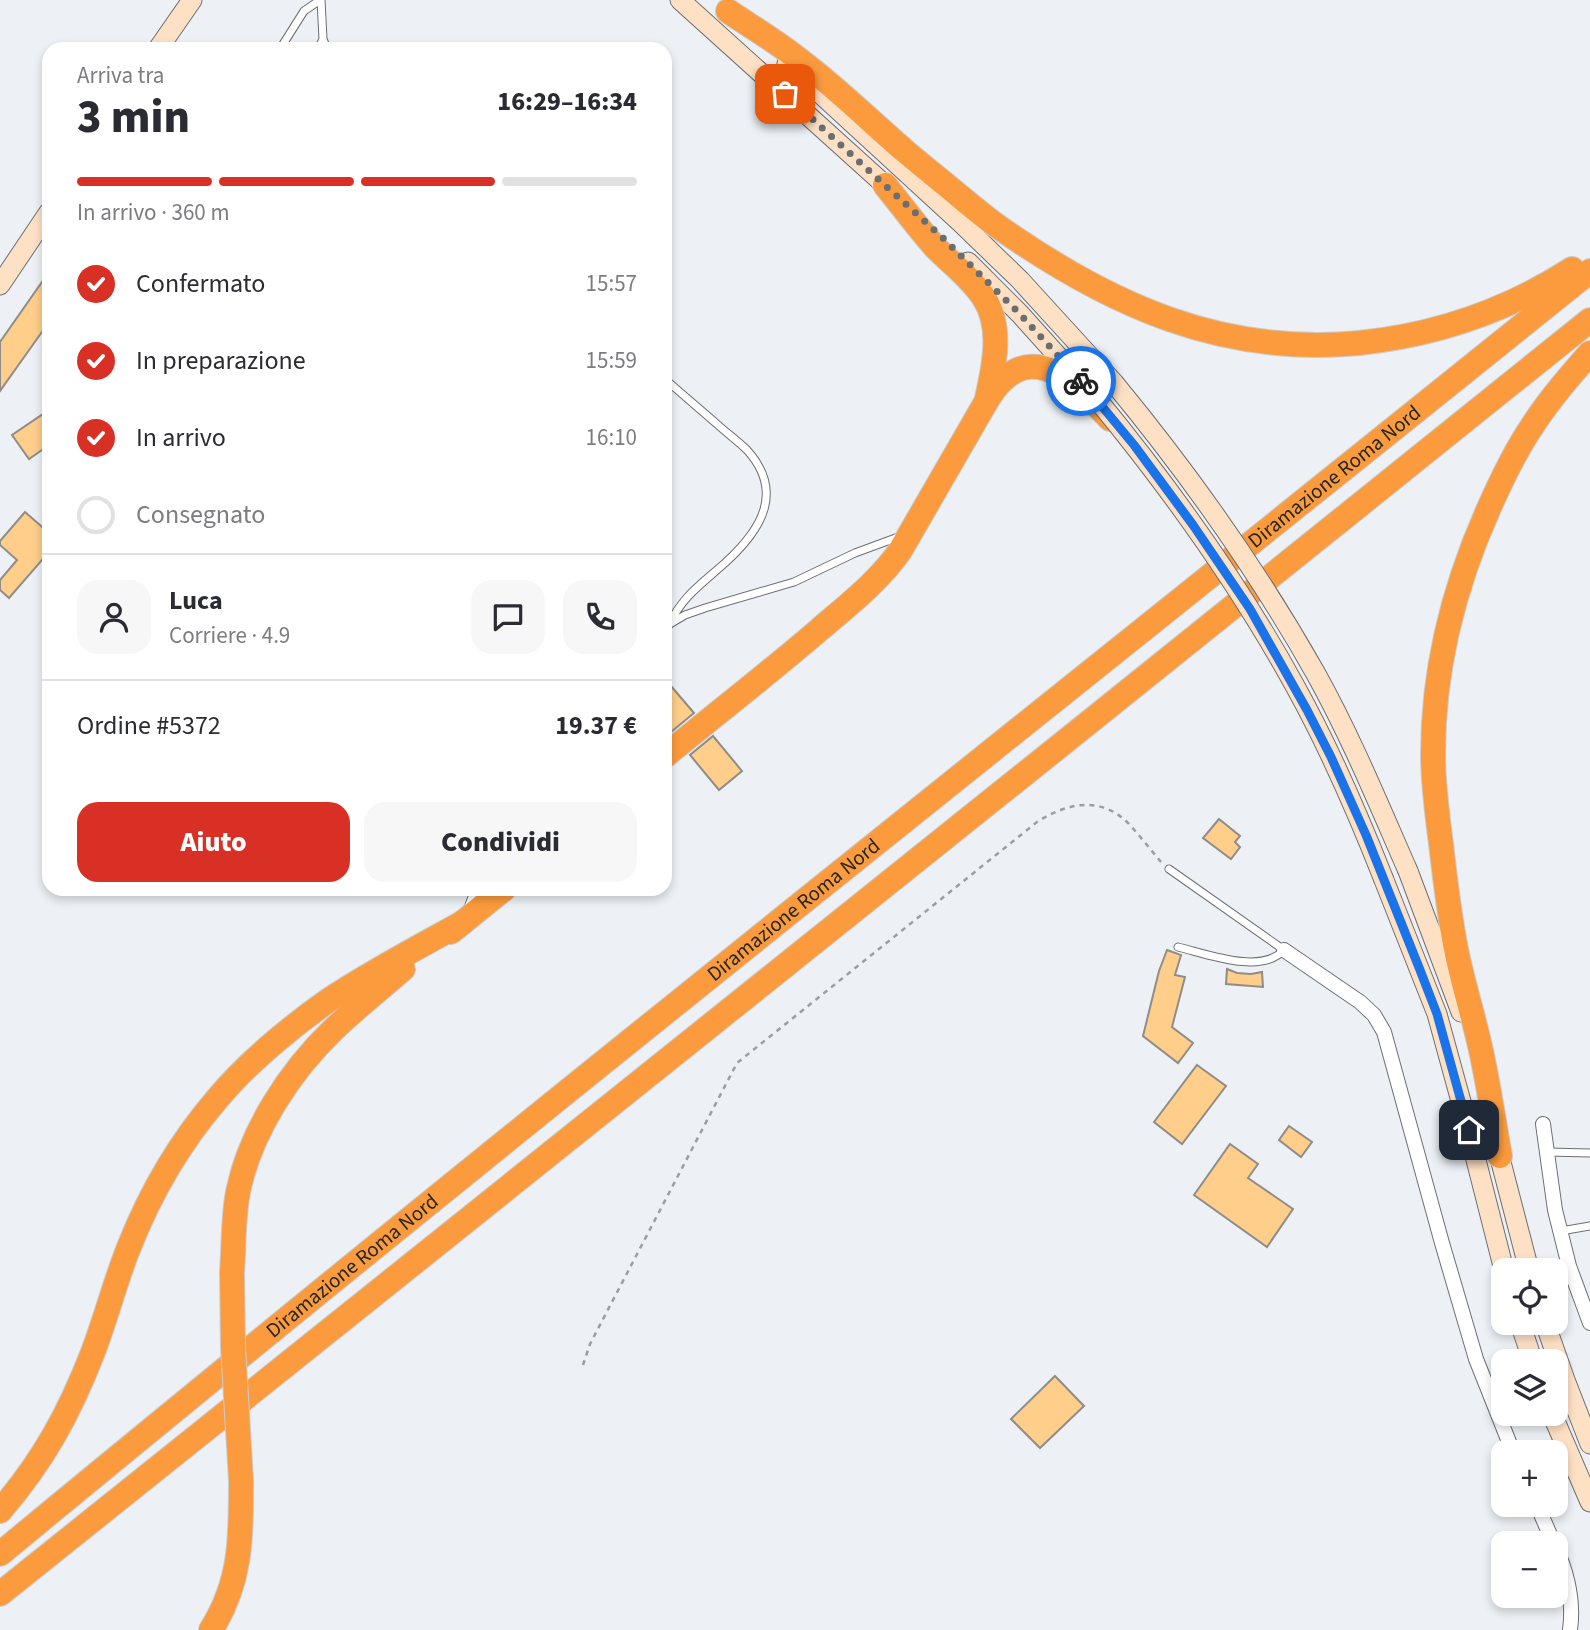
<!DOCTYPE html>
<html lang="it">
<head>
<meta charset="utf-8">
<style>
  :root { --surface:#fff; --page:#f7f7f7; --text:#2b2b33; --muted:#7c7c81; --line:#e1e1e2; --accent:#d93025 }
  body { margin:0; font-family:"Source Sans 3",sans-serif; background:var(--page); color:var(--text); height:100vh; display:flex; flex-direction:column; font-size:26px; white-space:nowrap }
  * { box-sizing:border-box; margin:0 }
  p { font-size:23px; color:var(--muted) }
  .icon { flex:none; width:38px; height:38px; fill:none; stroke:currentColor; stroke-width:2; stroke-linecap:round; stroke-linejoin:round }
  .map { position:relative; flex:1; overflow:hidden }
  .panel { position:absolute; left:42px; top:42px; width:630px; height:854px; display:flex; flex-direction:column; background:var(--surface); border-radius:21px; box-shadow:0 4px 10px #0003 }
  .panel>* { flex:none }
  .tools { position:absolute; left:1491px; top:1258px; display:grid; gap:14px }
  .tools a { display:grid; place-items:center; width:77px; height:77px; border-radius:14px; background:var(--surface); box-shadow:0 4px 10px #0003; font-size:35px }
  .pin { position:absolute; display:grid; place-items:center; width:60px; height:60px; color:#fff; margin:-30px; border-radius:14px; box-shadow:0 4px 10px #0006 }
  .courier { position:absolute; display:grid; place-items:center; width:70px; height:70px; margin:-35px; border:5px solid #1a73e8; border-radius:50%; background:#fff; color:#222; box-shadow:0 2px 9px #0007 }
  .overview em { font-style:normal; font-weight:800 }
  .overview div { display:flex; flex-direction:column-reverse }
  .overview { display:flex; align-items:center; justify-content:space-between; height:119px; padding:0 35px }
  h1 { font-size:46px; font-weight:800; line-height:52px }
  .bar { display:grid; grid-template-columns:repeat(4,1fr); gap:10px 7px; align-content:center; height:84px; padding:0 35px }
  .bar i { height:9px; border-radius:5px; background:var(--line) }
  .bar .current { background:var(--accent) }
  .bar p { grid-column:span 4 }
  .line { display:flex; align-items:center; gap:18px; padding:0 35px; border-top:2px solid var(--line) }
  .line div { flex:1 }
  .round { display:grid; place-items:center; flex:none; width:74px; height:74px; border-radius:21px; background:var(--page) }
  ol { padding:0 35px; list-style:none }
  li { display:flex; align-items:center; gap:21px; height:77px }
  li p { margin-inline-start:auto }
  li .icon { padding:7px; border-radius:50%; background:var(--accent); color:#fff; stroke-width:4 }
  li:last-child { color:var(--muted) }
  li i { width:38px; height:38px; border:4px solid var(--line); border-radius:50% }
  .primary-button { display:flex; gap:14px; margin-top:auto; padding:14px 35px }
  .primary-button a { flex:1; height:80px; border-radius:21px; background:var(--accent); color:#fff; font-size:28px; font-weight:800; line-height:80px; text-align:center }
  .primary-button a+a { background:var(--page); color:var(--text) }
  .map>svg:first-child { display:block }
  .building { fill:#fece8a; stroke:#908d89; stroke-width:2 }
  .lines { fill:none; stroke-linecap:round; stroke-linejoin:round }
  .lane-casing { stroke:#6c6f73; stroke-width:9 }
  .street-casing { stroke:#6c6f73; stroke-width:16 }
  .secondary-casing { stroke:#6c6f73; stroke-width:21 }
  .highway-casing { stroke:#cbcbcb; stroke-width:26 }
  .path { stroke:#9b9ea1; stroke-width:2.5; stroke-dasharray:5 5; stroke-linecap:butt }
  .lane { stroke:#fff; stroke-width:7 }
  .street { stroke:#fff; stroke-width:14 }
  .secondary { stroke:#fee1c5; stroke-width:19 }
  .highway { stroke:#fc9b3d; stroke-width:24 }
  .secondary-bridge-casing { stroke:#6c6f73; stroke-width:21; stroke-linecap:butt }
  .highway-bridge-casing { stroke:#cbcbcb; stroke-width:26; stroke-linecap:butt }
  .secondary-bridge { stroke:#fee1c5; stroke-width:19 }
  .highway-bridge { stroke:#fc9b3d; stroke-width:24 }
  .done { stroke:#6b6e70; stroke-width:7; stroke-dasharray:0 12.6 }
  .route { stroke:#1a73e8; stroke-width:9 }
  .labels { text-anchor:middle; stroke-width:6; stroke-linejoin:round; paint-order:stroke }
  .street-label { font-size:21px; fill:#252728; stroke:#fdfeff }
</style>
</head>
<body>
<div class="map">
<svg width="1590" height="1630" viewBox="0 0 1590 1630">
  <rect width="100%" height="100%" fill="#edf1f5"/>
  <path class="building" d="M49,272V322L0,391V342Z
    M49,410V445L29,459L12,435Z
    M25,512L49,533V552L9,598L0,590V580L17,560L0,545V541Z
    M665,679L694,713L671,732L665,725Z
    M713,736L742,771L719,790L690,755Z
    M1219,819L1240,836L1235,842L1240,847L1231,859L1203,838Z
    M1167,950L1181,955L1175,975L1185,977L1172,1027L1193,1043L1178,1063L1143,1036L1159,971Z
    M1227,969L1237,973L1251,974L1262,972L1263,987L1226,984Z
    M1197,1065L1226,1086L1182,1144L1154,1122Z
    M1289,1126L1312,1142L1301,1157L1279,1140Z
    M1230,1144L1258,1164L1248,1178L1293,1209L1267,1247L1194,1195Z
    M1055,1376L1084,1406L1040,1448L1011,1419Z"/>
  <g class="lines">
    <g class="lane-casing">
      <path id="lane" d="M321,0L323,39L327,49
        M280,49L304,11L320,0
        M318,49L323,39
        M665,379C683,395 701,410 718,425C728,434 738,441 747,450C785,492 761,530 726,562C703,583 683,595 669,625
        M668,625L685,615L705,608L794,582L855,553L901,536
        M1169,869L1284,950C1261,975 1207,954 1178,947
        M467,910L475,889
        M1547,1152L1590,1153
        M1561,1231L1590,1226"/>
    </g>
    <g class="street-casing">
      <path id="street" d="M1284,950L1360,1002L1374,1015L1384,1032L1442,1243L1476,1359L1513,1452
        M1543,1124L1555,1210L1569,1266L1590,1323
        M1537,1505L1554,1544
        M1556,1548C1568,1575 1574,1601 1570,1630"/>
    </g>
    <g class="secondary-casing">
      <path id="secondary" d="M680,0L895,194
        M158,49L192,0
        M787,63L960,222L1020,280L1114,383
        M968,262L1020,314L1082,383
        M0,285L49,212
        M1408,871L1461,1012
        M1384,880L1437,1014L1462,1105L1504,1270
        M1496,1143L1529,1270
        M1520,1323L1533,1362
        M1545,1323L1565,1380L1590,1444
        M1552,1414L1590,1502"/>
    </g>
    <g class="highway-casing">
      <g id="highway">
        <path d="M728,11C753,28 779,43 802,62C838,89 871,122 906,152C925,168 944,183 963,199C975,209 987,219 1000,228C1110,305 1222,356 1359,343C1436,335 1507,311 1572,269"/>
        <path d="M885,185C902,206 918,228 936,248C952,264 972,279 984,298C1003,327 994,367 987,398"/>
        <path d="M665,756C716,714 769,673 819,630C848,605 878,582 900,551L986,402C991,394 996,386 1003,380C1041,343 1084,392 1110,419"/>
        <path d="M451,932L504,889"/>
        <path d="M1500,1156C1493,1118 1488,1079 1479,1042C1472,1011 1462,980 1456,949C1449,914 1445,879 1441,844C1437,814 1433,784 1433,754C1433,668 1454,586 1489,508C1501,481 1514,453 1531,428C1548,401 1569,377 1590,353"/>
        <path d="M232,1272C234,1245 233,1218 238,1192C250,1132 290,1071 334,1029C356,1008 380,989 403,969"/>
        <path d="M0,1511C43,1461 69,1414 93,1352C106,1318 115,1282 129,1247C150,1194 180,1142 218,1098C247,1063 292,1026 329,1000C371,972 417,948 462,923"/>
        <path id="s1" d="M0,1554C525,1120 1060,698 1590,271"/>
        <path d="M0,1594L1067,740L1590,320"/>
        <path d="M211,1630C242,1581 241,1536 241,1480"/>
      </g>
    </g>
    <path class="path" d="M583,1365L590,1344L737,1063L1037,822C1067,803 1101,795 1129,824C1140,836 1150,849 1161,862"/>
    <use href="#lane" class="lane"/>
    <use href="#street" class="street"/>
    <use href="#secondary" class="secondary"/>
    <use href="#highway" class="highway"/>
    <g class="secondary-bridge-casing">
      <path id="secondary-bridge" d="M1114,383C1189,474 1258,571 1316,674C1351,737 1379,805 1408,871
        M1096,398C1170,488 1239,584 1295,686C1330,749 1358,814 1384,880"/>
    </g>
    <g class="highway-bridge-casing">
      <path id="highway-bridge" d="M232,1272L233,1347L241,1480"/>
    </g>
    <use href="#secondary-bridge" class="secondary-bridge"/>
    <use href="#highway-bridge" class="highway-bridge"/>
  </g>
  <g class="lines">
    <path class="done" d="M785,94L944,239L1020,314L1081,381"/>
    <path class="route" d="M1081,381L1134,445L1193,525L1250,609L1307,710L1331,757L1366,835L1420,970L1437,1014L1469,1130"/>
  </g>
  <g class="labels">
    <g class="street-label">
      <text dy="7" stroke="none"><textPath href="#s1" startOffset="1715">Diramazione Roma Nord</textPath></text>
      <text dy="7" stroke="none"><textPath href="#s1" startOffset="1022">Diramazione Roma Nord</textPath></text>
      <text dy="7" stroke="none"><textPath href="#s1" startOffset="455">Diramazione Roma Nord</textPath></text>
    </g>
  </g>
</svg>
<div class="tools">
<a><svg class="icon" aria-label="locate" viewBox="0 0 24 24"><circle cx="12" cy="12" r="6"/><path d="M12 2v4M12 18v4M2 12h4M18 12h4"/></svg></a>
<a><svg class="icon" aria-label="layers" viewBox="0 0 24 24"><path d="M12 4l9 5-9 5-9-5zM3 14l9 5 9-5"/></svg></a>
<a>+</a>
<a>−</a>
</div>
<div class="pin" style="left:785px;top:94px;background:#ea580c"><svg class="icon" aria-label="bag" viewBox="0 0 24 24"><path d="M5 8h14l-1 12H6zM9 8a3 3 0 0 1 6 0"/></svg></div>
<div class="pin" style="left:1469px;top:1130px;background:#1f2937"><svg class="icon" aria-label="home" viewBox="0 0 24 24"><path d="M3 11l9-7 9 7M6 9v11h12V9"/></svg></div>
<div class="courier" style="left:1081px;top:381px"><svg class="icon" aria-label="bike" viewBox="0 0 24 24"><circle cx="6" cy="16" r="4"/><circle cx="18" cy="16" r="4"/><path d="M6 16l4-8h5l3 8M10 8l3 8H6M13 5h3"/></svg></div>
<section class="panel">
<div class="overview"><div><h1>3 min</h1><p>Arriva tra</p></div><em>16:29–16:34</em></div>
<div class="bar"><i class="current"></i><i class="current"></i><i class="current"></i><i></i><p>In arrivo · 360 m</p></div>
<ol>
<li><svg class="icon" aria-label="check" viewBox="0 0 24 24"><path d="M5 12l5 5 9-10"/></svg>Confermato<p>15:57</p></li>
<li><svg class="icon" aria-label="check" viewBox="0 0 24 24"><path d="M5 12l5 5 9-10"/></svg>In preparazione<p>15:59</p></li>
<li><svg class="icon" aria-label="check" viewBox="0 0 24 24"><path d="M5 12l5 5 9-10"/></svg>In arrivo<p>16:10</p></li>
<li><i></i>Consegnato</li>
</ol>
<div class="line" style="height:126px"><a class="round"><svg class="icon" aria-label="person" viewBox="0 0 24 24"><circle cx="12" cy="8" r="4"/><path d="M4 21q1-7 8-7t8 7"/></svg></a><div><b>Luca</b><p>Corriere · 4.9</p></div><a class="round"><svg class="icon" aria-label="chat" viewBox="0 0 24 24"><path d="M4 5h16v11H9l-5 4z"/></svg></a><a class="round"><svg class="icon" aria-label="phone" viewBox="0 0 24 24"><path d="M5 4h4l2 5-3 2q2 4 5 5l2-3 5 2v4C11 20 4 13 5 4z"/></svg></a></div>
<div class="line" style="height:91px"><div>Ordine #5372</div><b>19.37 €</b></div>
<div class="primary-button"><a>Aiuto</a><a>Condividi</a></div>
</section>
</div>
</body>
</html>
